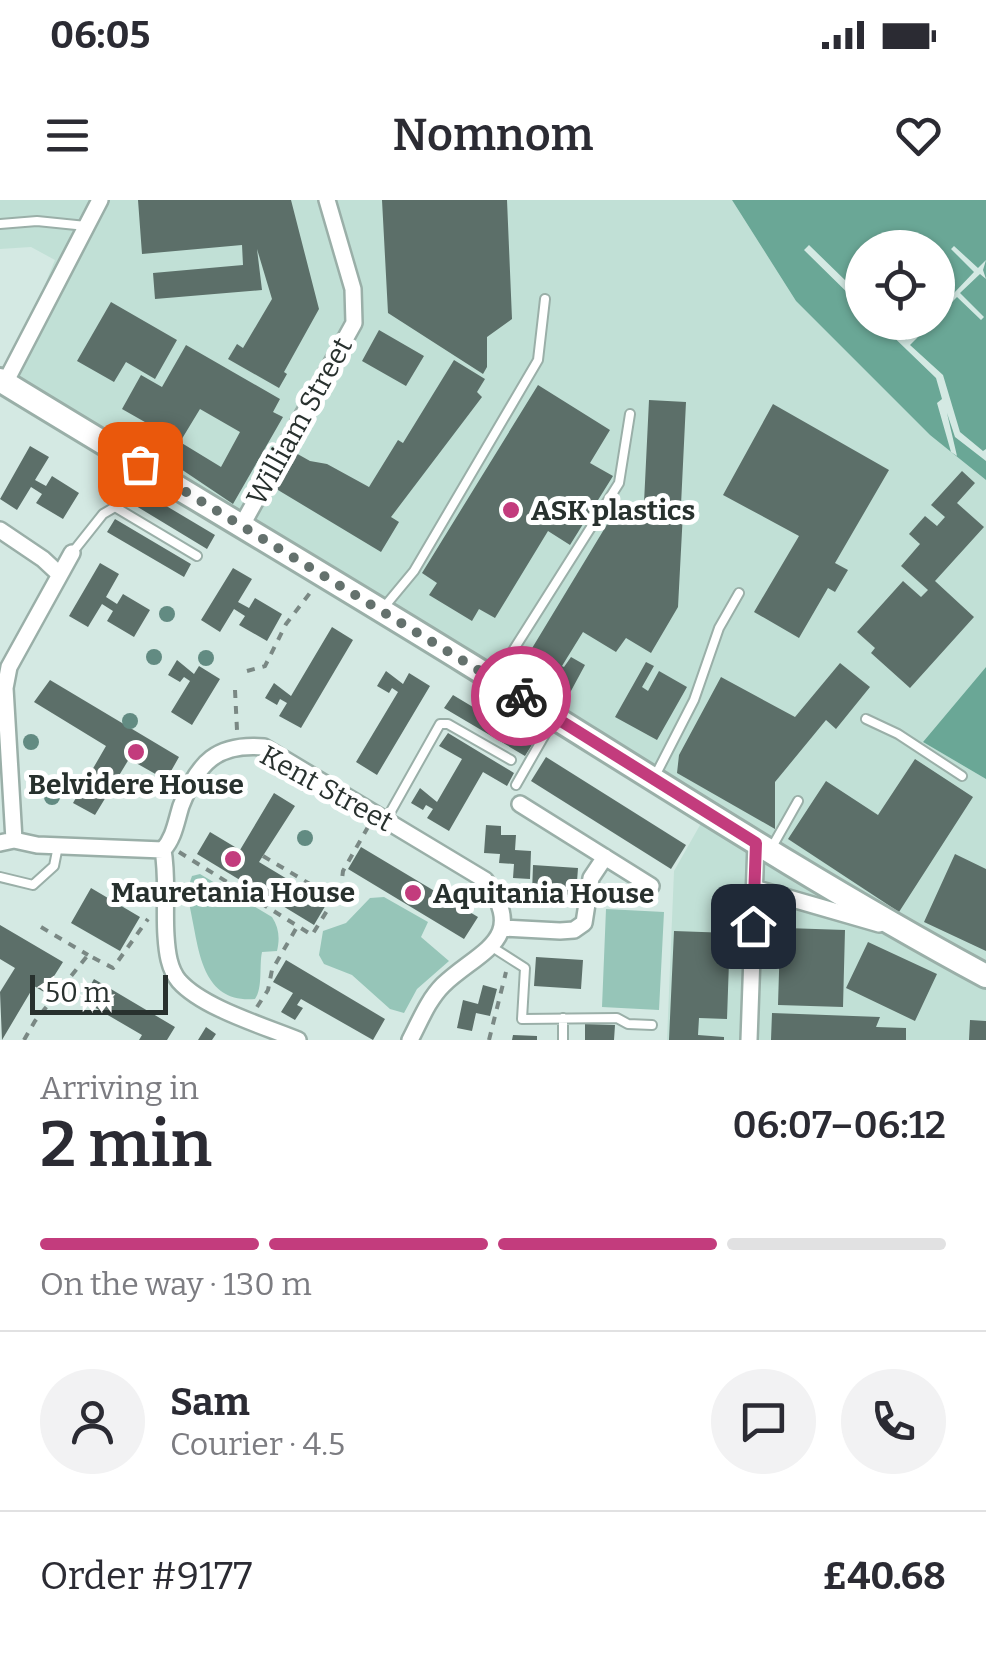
<!DOCTYPE html>
<html lang="en">
<head>
<meta charset="utf-8">
<style>
  :root { --surface:#fff; --page:#f2f2f3; --text:#2b2b33; --muted:#7c7c81; --line:#e1e1e2; --accent:#c33c7d }
  body { margin:0; font-family:Bitter,serif; background:var(--page); color:var(--text); height:100vh; display:flex; flex-direction:column; font-size:38px; white-space:nowrap }
  * { box-sizing:border-box; margin:0 }
  p { font-size:32px; color:var(--muted) }
  .icon { flex:none; width:55px; height:55px; fill:none; stroke:currentColor; stroke-width:2; stroke-linecap:round; stroke-linejoin:round }
  .map { position:relative; height:840px; overflow:hidden }
  .details { display:flex; flex-direction:column; background:var(--surface); flex:1 }
  .details>* { flex:none }
  .controls { position:absolute; left:845px; top:30px; display:grid; gap:20px }
  .controls a { display:grid; place-items:center; width:110px; height:110px; border-radius:50%; background:var(--surface); box-shadow:0 2px 8px #0004; font-size:50px }
  .scale { position:absolute; left:30px; bottom:25px; width:138px; box-sizing:border-box; padding-left:10px; border:5px solid #28312e; border-top:0; font-size:28px; line-height:35px; white-space:nowrap; color:#28312e; -webkit-text-stroke:8px #fff; paint-order:stroke }
  .pin { position:absolute; display:grid; place-items:center; width:85px; height:85px; color:#fff; margin:-42px; border-radius:20px; box-shadow:0 5px 15px #0006 }
  .courier { position:absolute; display:grid; place-items:center; width:100px; height:100px; margin:-50px; border:8px solid #c33c7d; border-radius:50%; background:#fff; color:#222; box-shadow:0 2px 12px #0007 }
  .head em { font-style:normal; font-weight:600 }
  .head div { display:flex; flex-direction:column-reverse }
  .head { display:flex; align-items:center; justify-content:space-between; height:170px; padding:0 40px }
  h1 { font-size:65px; font-weight:600; line-height:75px }
  .bar { display:grid; grid-template-columns:repeat(4,1fr); gap:15px 10px; align-content:center; height:120px; padding:0 40px }
  .bar i { height:12px; border-radius:8px; background:var(--line) }
  .bar .current { background:var(--accent) }
  .bar p { grid-column:span 4 }
  .line { display:flex; align-items:center; gap:25px; padding:0 40px; border-top:2px solid var(--line) }
  .line div { flex:1 }
  .round { display:grid; place-items:center; flex:none; width:105px; height:105px; border-radius:52px; background:var(--page) }
  .status { display:flex; justify-content:space-between; align-items:center; height:70px; padding:0 50px; background:var(--surface); direction:ltr }
  .status svg { height:28px; fill:currentColor }
  header { display:flex; justify-content:space-between; align-items:center; height:130px; padding:0 40px; background:var(--surface); font-size:45px; font-weight:600 }
  .map>svg:first-child { display:block }
  .built { fill:#c1e0d6 }
  .green { fill:#96c5b8 }
  .water { fill:#6aa796; fill-rule:evenodd }
  .pier { fill:#d4e9e3 }
  .building { fill:#5c6f69; fill-rule:evenodd }
  .lines { fill:none; stroke-linecap:round; stroke-linejoin:round }
  .lane-casing { stroke:#9aafa8; stroke-width:12 }
  .street-casing { stroke:#9aafa8; stroke-width:20 }
  .secondary-casing { stroke:#9aafa8; stroke-width:28 }
  .path { stroke:#7a8884; stroke-width:4; stroke-dasharray:8 8; stroke-linecap:butt }
  .lane { stroke:#fff; stroke-width:8 }
  .street { stroke:#fff; stroke-width:15 }
  .secondary { stroke:#fff; stroke-width:22 }
  .tree { fill:#628b82 }
  .done { stroke:#64716d; stroke-width:10; stroke-dasharray:0 18 }
  .route { stroke:#c33c7d; stroke-width:12 }
  .poi-dot { fill:#c33c7d; stroke:#fff; stroke-width:4 }
  .labels { text-anchor:middle; stroke-width:10; stroke-linejoin:round; paint-order:stroke }
  .street-label { font-size:28px; fill:#28312e; stroke:#fff }
  .poi-label { font-size:28px; font-weight:bold; fill:#28312e; stroke:#fff; text-anchor:start }
</style>
</head>
<body>
<div class="status"><b>06:05</b><svg viewBox="0 0 49 12"><path d="M0 12V9h3v3zM5 12V6h3v6zM10 12V3h3v9zM15 12V0h3v12zM26 1h20v11H26zM47 4h2v5h-2z"/></svg></div>
<header><svg class="icon" aria-label="menu" viewBox="0 0 24 24"><path d="M4 6h16M4 12h16M4 18h16"/></svg>Nomnom<svg class="icon" aria-label="heart" viewBox="0 0 24 24"><path d="M12 20l-8-8c-3-5 5-10 8-4 3-6 11-1 8 4z"/></svg></header>
<div class="map">
<svg width="986" height="840" viewBox="0 0 986 840">
  <rect width="100%" height="100%" fill="#d4e9e3"/>
  <path class="built" d="M0,0H732L796,101L930,235L986,280V467L923,542L986,579V840H667L674,671L704,618L0,195L55,60L31,47L0,49Z"/>
  <path class="green" d="M200,674L272,717C279,728 280,738 277,751L262,752C259,766 263,788 255,799C206,803 200,759 193,723C190,705 185,694 192,676Z
    M384,697L428,722L421,737L449,761L417,789L404,813L390,809L352,775L324,764L319,755L323,731L346,723L370,698Z
    M606,709L664,712L659,810L602,807Z"/>
  <path class="water" d="M732,0H986V280L930,235L796,101ZM862,48H938V122H862Z
    M986,467V579L923,542Z"/>
  <path class="pier" d="M809,45L847,82L862,67V74L851,85L862,97V107L804,50Z
    M954,46L978,68L986,60L983,70L986,79L980,74L960,93L984,117L981,120L957,97L938,116V109L949,97L938,85V77L954,93L974,72L951,49Z
    M879,123H888L906,140L921,123H932L910,145L943,175L960,232L983,251L986,249V261L955,237L947,213L957,256L951,252L937,203L942,199L936,178Z"/>
  <path class="building" d="M138,0H291L319,109L284,172L287,174L279,188L228,159L237,144L243,148L272,99L257,49L262,90L155,99L153,73L243,65L242,45L142,54Z
    M382,0H507L512,119L487,137V167L483,174L388,113Z
    M111,102L177,140L155,179L126,162L114,182L77,161Z
    M379,130L424,156L406,186L362,161Z
    M186,145L280,199L273,212L283,217L233,304L169,261L180,242L122,209L141,175L162,187ZM200,209L240,232L221,267L180,242Z
    M454,160L485,179L477,192L482,197L391,317L399,322L381,352L273,287L294,252L310,261L327,264L369,287L398,240L403,243Z
    M538,185L610,230L590,263L613,276L570,345L548,331L495,418L479,409L472,421L429,395L437,383L422,373Z
    M649,200L686,202L681,305L644,303Z
    M773,204L889,270L835,363L848,370L835,392L828,388L799,438L754,412L799,336L723,295Z
    M30,246L49,257L35,280L46,286L52,276L79,293L63,319L36,303L42,294L31,287L17,310L0,299Z
    M962,271L975,283L957,303L984,327L935,381L974,417L910,488L871,453L875,448L857,432L903,381L921,397L928,390L901,366L920,344L909,334L925,316L937,326L945,317L931,305Z
    M116,276L215,335L207,349L108,289Z
    M620,303L683,312L678,407L651,453L626,438L616,452L583,432L562,466L564,467L571,457L585,465L565,502L517,473Z
    M115,319L191,364L184,377L107,332Z
    M100,363L119,374L106,397L117,404L123,394L150,410L134,437L107,421L113,411L102,404L88,427L69,416Z
    M233,368L252,379L238,402L249,408L255,398L282,414L267,441L239,425L245,416L234,409L220,432L201,420Z
    M332,427L353,440L301,528L279,516L287,503L280,499L277,505L265,498L274,483L291,496Z
    M177,460L194,474L199,466L220,479L192,525L171,512L190,481L184,477L180,482L168,475Z
    M646,462L654,466L642,487L648,491L659,471L687,487L657,540L615,517Z
    M840,463L870,487L836,529L826,520L775,582V629L677,573L679,555L721,477L795,517Z
    M386,471L403,484L409,473L430,486L377,575L356,562L398,492L392,488L389,493L377,486Z
    M50,480L179,557L166,580L129,559L95,615L73,603L106,546L34,502Z
    M453,495L533,543L525,556L444,508Z
    M448,533L514,573L507,586L483,572L449,631L427,618L433,609L426,605L423,610L411,603L420,588L437,602L462,559L439,546Z
    M546,557L686,645L671,669L531,581Z
    M915,559L973,597L899,712L788,639L826,581L878,615Z
    M274,593L295,606L259,662L327,703L314,725L197,654L210,632L240,650Z
    M486,625L501,626V635H516L515,650L531,651L530,679L513,678L514,664L499,663L500,654L484,653Z
    M361,647L478,717L464,739L348,669Z
    M955,654L986,669V751L924,722Z
    M533,665L578,668L576,695L532,693Z
    M91,688L140,717L120,751L71,723Z
    M0,725L63,762L44,792L34,786L2,840L0,792L15,768L0,759Z
    M786,728L845,730L843,807L778,805L780,739H786Z
    M674,731L730,733L727,819L699,818L698,835L724,837V840H669Z
    M868,742L937,774L915,821L846,788Z
    M536,757L583,760L581,789L534,786Z
    M286,760L385,819L373,840L301,799L297,805L303,808L295,820L281,812L293,793L273,782Z
    M94,779L175,827L167,840H139L142,835L82,800Z
    M483,785L497,789L490,816L476,813L472,831L457,828L463,800L478,804Z
    M772,813L880,817L876,827L906,828V840H771Z
    M970,820L986,821V840H969Z
    M585,824L615,825L614,840H585Z
    M206,827L216,834L212,840H198Z
    M513,835L537,836V840H512Z"/>
  <g class="lines">
    <g class="lane-casing">
      <path id="lane" d="M0,24L37,21L86,26
        M72,353L103,314L115,307L197,356
        M385,406L414,371L538,160L545,99
        M497,476L619,283L630,214
        M866,519L898,534L962,576
        M654,578L694,500L719,428L739,393
        M516,585L552,522
        M386,620L440,524H448L511,560
        M772,647L798,601
        M0,677L33,685L54,666L58,646
        M492,747L525,768L522,819L617,818L628,824L652,825
        M563,840V818"/>
    </g>
    <g class="street-casing">
      <path id="street" d="M5,183L100,0
        M242,325L354,123L353,89L327,0
        M0,330L43,359L58,373
        M520,604L651,686
        M14,640L5,488L9,467L72,353
        M0,643L14,640L37,645L163,650
        M754,688L879,724
        M502,728L560,731L574,730L584,723L591,678L605,657
        M298,840C264,826 203,808 179,781C169,769 167,752 166,736C164,707 168,679 163,650C174,638 176,622 181,606C198,562 217,543 264,547L485,680C530,740 478,751 443,785C428,800 420,821 410,840
        M749,840L756,643"/>
    </g>
    <g class="secondary-casing">
      <path id="secondary" d="M0,180C155,275 312,367 467,463C639,569 808,680 986,776"/>
    </g>
    <path class="path" d="M247,471L265,466L286,424L313,389
      M235,490L237,530
      M179,652L312,735L341,688L343,671L368,627
      M263,656L335,699
      M41,727L88,755
      M257,807L268,790L272,770L297,727
      M24,840L35,821L88,755L113,768L148,719
      M489,840L506,772"/>
    <use href="#lane" class="lane"/>
    <use href="#street" class="street"/>
    <use href="#secondary" class="secondary"/>
  </g>
  <g class="tree">
    <circle cx="167" cy="414" r="8"/>
    <circle cx="154" cy="457" r="8"/>
    <circle cx="206" cy="458" r="8"/>
    <circle cx="130" cy="521" r="8"/>
    <circle cx="31" cy="542" r="8"/>
    <circle cx="52" cy="597" r="8"/>
    <circle cx="305" cy="638" r="8"/>
  </g>
  <g class="lines">
    <path class="done" d="M140,264L521,496"/>
    <path class="route" d="M521,496L756,643L753,726"/>
  </g>
  <g class="poi-dot">
    <circle cx="511" cy="310" r="10"/>
    <circle cx="136" cy="552" r="10"/>
    <circle cx="233" cy="659" r="10"/>
    <circle cx="413" cy="693" r="10"/>
  </g>
  <g class="labels">
    <g class="street-label">
      <text transform="translate(299 221) rotate(-61)" y="10">William Street</text>
      <text transform="translate(327 588) rotate(29)" y="10">Kent Street</text>
    </g>
    <g class="poi-label">
      <text x="531" y="320">ASK plastics</text>
      <text x="136" y="594" text-anchor="middle">Belvidere House</text>
      <text x="233" y="702" text-anchor="middle">Mauretania House</text>
      <text x="433" y="703">Aquitania House</text>
    </g>
  </g>
</svg>
<div class="controls">
<a><svg class="icon" aria-label="locate" viewBox="0 0 24 24"><circle cx="12" cy="12" r="6"/><path d="M12 2v4M12 18v4M2 12h4M18 12h4"/></svg></a>
</div>
<div class="scale">50 m</div>
<div class="pin" style="left:140px;top:264px;background:#ea580c"><svg class="icon" aria-label="bag" viewBox="0 0 24 24"><path d="M5 8h14l-1 12H6zM9 8a3 3 0 0 1 6 0"/></svg></div>
<div class="pin" style="left:753px;top:726px;background:#1f2937"><svg class="icon" aria-label="home" viewBox="0 0 24 24"><path d="M3 11l9-7 9 7M6 9v11h12V9"/></svg></div>
<div class="courier" style="left:521px;top:496px"><svg class="icon" aria-label="bike" viewBox="0 0 24 24"><circle cx="6" cy="16" r="4"/><circle cx="18" cy="16" r="4"/><path d="M6 16l4-8h5l3 8M10 8l3 8H6M13 5h3"/></svg></div>
</div>
<section class="details">
<div class="head"><div><h1>2 min</h1><p>Arriving in</p></div><em>06:07–06:12</em></div>
<div class="bar"><i class="current"></i><i class="current"></i><i class="current"></i><i></i><p>On the way · 130 m</p></div>
<div class="line" style="height:180px"><a class="round"><svg class="icon" aria-label="person" viewBox="0 0 24 24"><circle cx="12" cy="8" r="4"/><path d="M4 21q1-7 8-7t8 7"/></svg></a><div><b>Sam</b><p>Courier · 4.5</p></div><a class="round"><svg class="icon" aria-label="chat" viewBox="0 0 24 24"><path d="M4 5h16v11H9l-5 4z"/></svg></a><a class="round"><svg class="icon" aria-label="phone" viewBox="0 0 24 24"><path d="M5 4h4l2 5-3 2q2 4 5 5l2-3 5 2v4C11 20 4 13 5 4z"/></svg></a></div>
<div class="line" style="height:130px"><div>Order #9177</div><b>£40.68</b></div>
</section>
</body>
</html>
